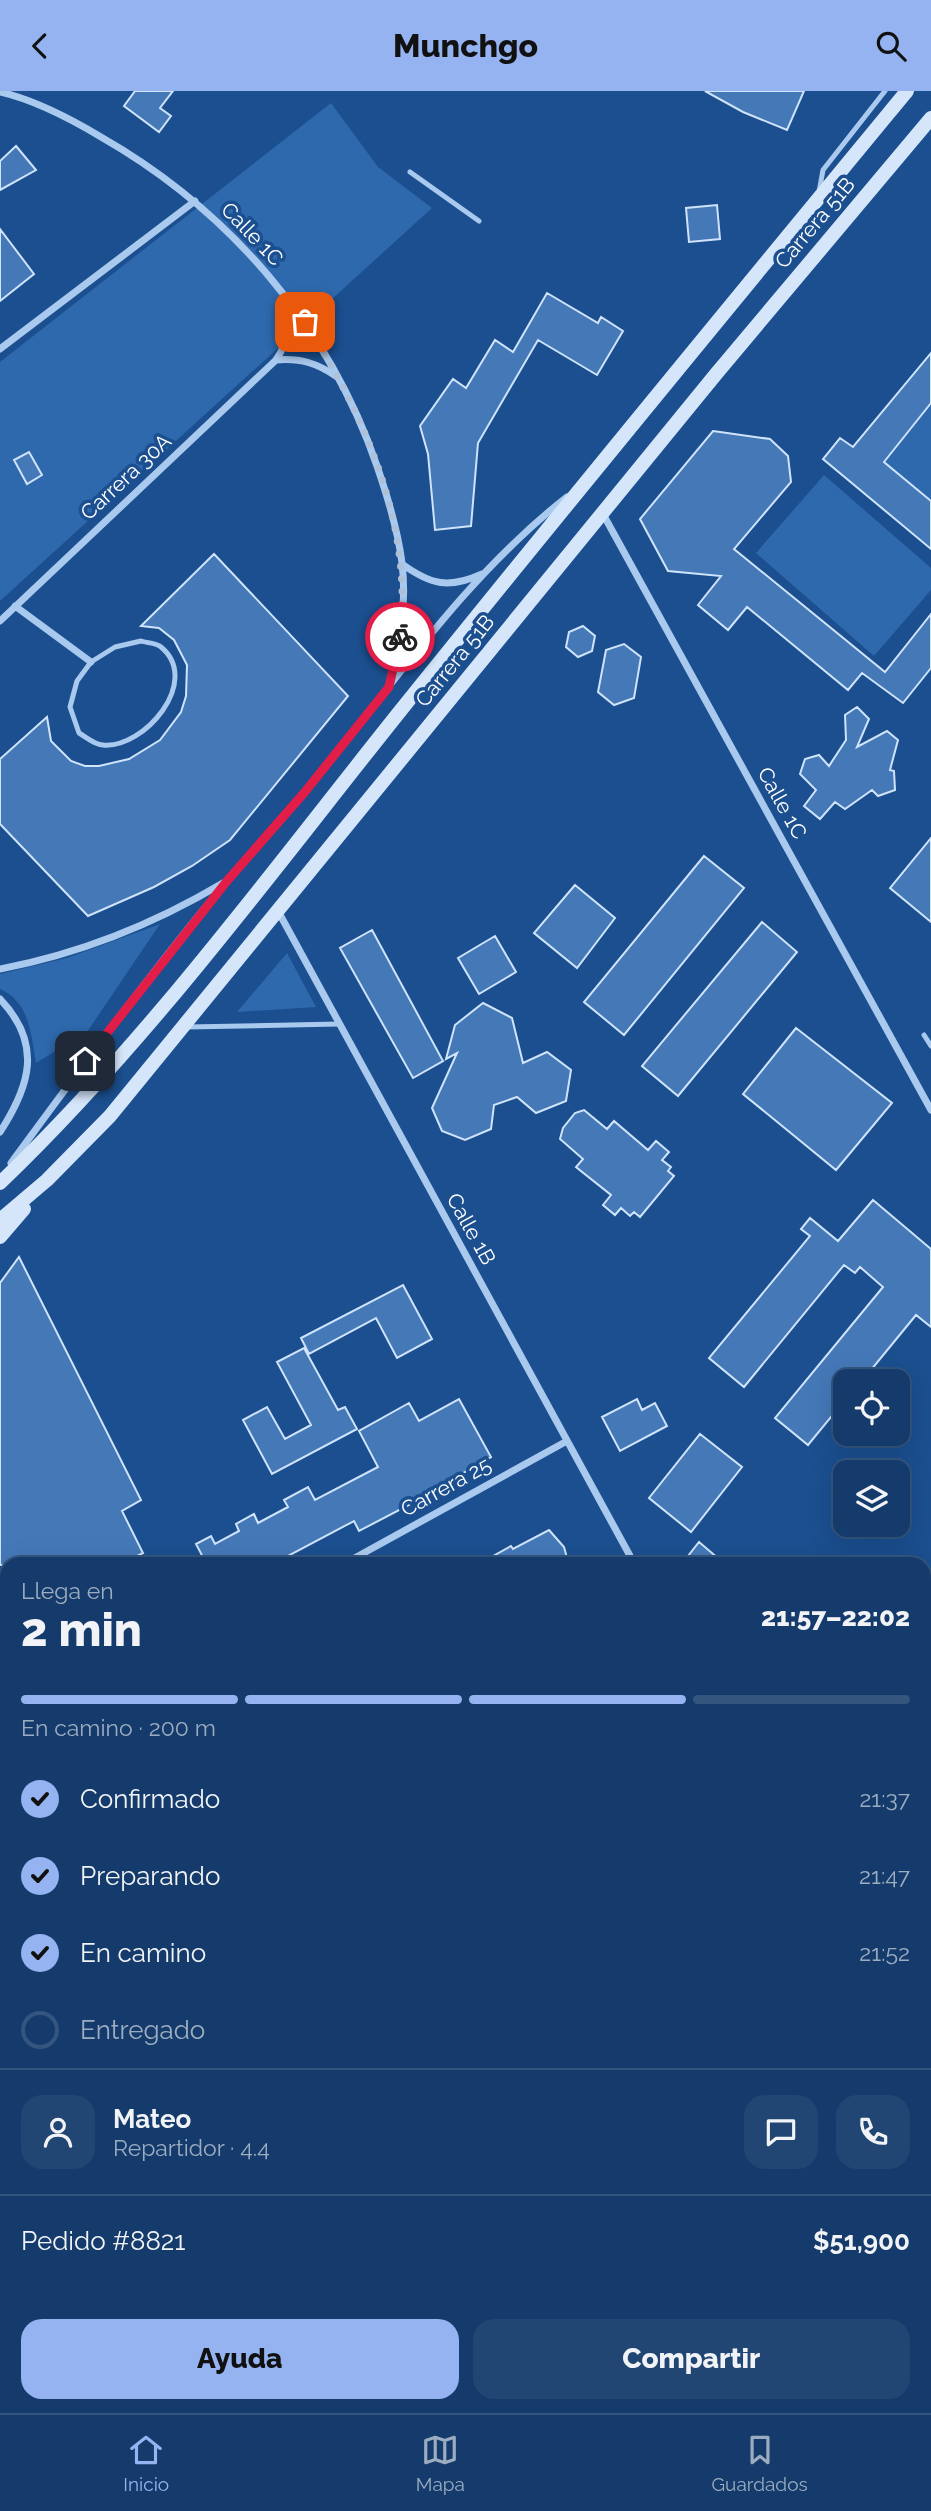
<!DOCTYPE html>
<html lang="es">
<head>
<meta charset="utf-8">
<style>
  :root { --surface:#143b6b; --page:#214673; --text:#f1f3f6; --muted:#9dadc1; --line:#33557e; --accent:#95b2f1 }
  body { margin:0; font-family:Raleway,sans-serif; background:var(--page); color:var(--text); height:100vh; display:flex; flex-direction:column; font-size:26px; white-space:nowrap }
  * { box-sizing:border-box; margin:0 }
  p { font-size:23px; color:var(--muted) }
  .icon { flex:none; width:38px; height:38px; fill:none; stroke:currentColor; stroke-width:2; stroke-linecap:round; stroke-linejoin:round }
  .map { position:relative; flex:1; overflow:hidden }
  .drawer { position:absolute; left:0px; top:1466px; width:931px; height:856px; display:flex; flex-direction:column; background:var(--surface); border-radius:21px 21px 0 0; box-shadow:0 7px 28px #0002,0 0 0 2px var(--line) }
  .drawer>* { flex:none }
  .controls { position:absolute; left:833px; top:1278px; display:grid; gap:14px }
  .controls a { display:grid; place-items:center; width:77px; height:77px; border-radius:14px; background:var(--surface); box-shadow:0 7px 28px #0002,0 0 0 2px var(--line); font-size:35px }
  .pin { position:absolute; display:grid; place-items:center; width:60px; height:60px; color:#fff; margin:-30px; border-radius:14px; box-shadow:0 4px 10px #0006 }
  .courier { position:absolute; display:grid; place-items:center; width:70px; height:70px; margin:-35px; border:5px solid #e11d48; border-radius:50%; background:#fff; color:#222; box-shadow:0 2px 9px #0007 }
  .head em { font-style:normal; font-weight:800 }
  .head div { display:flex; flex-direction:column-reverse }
  .head { display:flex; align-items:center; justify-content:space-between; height:119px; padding:0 21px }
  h1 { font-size:46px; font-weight:800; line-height:52px }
  .bar { display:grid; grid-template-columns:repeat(4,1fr); gap:10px 7px; align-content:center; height:84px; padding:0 21px }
  .bar i { height:9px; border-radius:5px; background:var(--line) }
  .bar .current { background:var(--accent) }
  .bar p { grid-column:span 4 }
  .line { display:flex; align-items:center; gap:18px; padding:0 21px; border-top:2px solid var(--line) }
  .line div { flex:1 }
  .round { display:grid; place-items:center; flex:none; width:74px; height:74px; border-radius:21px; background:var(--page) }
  ol { padding:0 21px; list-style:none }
  li { display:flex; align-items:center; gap:21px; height:77px }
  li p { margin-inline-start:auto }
  li .icon { padding:7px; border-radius:50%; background:var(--accent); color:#111; stroke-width:4 }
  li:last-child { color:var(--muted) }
  li i { width:38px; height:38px; border:4px solid var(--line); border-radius:50% }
  .action { display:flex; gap:14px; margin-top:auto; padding:14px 21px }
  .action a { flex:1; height:80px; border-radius:21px; background:var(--accent); color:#111; font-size:28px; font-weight:800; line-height:80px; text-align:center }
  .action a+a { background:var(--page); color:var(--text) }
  header { display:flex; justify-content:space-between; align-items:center; height:91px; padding:0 21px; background:var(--accent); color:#111; font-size:32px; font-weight:800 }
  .menu { display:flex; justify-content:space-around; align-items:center; height:98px; border-top:2px solid var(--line); background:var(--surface); font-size:19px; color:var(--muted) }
  .menu a { display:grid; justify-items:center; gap:4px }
  .menu .current { color:var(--accent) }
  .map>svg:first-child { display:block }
  .green { fill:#2e69ad }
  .building { fill:#4478b7; stroke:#cfe3fa; stroke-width:2 }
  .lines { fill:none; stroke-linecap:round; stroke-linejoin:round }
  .service { stroke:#a9c9ee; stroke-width:5 }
  .minor { stroke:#a9c9ee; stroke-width:7 }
  .secondary { stroke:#d6e6fa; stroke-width:14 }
  .done { stroke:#afc1d8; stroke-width:7; stroke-dasharray:0 12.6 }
  .route { stroke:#e11d48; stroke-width:9 }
  .labels { text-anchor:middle; stroke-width:7; stroke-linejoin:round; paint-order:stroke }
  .street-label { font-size:21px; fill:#fff; stroke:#1b4f8f }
</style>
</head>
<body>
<header><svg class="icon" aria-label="back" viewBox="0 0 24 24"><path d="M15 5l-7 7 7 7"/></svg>Munchgo<svg class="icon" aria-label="search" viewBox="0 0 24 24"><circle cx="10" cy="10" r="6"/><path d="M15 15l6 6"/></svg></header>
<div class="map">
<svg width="931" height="2322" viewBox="0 0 931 2322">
  <rect width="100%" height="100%" fill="#1b4f8f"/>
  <path class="green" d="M331,12L378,76L432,117L0,510V271Z
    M931,312V410L884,371Z
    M824,384L931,477V499L874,565L756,462Z
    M160,833L87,941L36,972C31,944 30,911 0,898V883L67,867Z
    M287,862L316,916L237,921Z
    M931,1484V1663L924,1657V1488Z
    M0,1669L7,1682V1761L0,1743Z
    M0,1810L7,1831V2040L0,2037Z
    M931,1864V1912L924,1898V1868Z
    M0,2062L7,2071V2197L0,2196Z
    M931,2128V2218L924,2210V2136Z
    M0,2222L7,2223V2315H225L212,2322H0Z"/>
  <path class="building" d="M135,0H173L160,17L171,25L159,41L124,15Z
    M705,0H804L787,39L743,21Z
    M16,55L36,79L0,99V70Z
    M717,114L720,148L689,151L686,117Z
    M0,138L34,183L0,210Z
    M547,202L598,232L601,226L623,240L597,284L538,249L478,352L471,435L435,439L428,363L420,335L453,288L466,297L495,249L513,261Z
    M931,262V312L884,371L931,410V458L823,368L840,347L853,356Z
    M713,340L770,348L788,365L791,391L734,458L885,581L931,523V577L903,612L862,582L848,599L747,516L728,539L698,514L721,485L668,480L640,428Z
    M29,361L42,384L27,393L14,369Z
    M214,463L348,605L230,749L192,775L154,796L88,825L0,733V668L47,626L51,650L71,670L85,675H99L129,668L160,649L181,621L186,605L187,574L174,549L159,537L141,535Z
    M583,535L595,545L592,560L578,566L566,556L569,541Z
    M624,553L641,566L634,607L614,614L598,601L606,559Z
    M857,616L869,628L857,656L887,640L898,649L890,679L894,680L895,699L878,705L872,699L845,718L835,711L820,728L804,715L816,699L800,683L805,668L819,664L829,675L846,649L845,624Z
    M931,747V831L890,797Z
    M704,765L744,797L624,944L584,911Z
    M575,794L615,827L577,877L534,842Z
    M762,831L797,861L678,1005L642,975Z
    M372,839L443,970L413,987L340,857Z
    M495,845L516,881L479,903L458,867Z
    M483,912L512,927L523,972L547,961L571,979L566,1010L536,1022L517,1006L494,1014L491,1038L465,1049L442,1040L432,1017L457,962L446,968L455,934Z
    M796,937L892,1012L836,1079L743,1003Z
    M584,1019L607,1038L614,1030L648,1059L656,1050L669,1061L662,1069L671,1076L668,1080L674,1085L640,1126L634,1121L630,1125L621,1117L615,1124L603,1114L611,1104L576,1076L583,1068L560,1048L563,1037L575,1022Z
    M873,1109L931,1158V1236L916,1224L862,1290H845V1309L808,1354L775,1327L883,1196L860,1176L855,1182L844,1174L744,1296L709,1267L810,1145L801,1138L810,1127L838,1150Z
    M19,1166L141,1409L122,1420L143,1462L120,1474H0V1192Z
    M403,1194L432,1248L397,1267L376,1227L309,1263L301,1247Z
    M304,1257L338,1319L345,1316L357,1338L272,1383L243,1329L267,1316L285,1348L311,1334L277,1271Z
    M459,1308L491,1366L446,1392L447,1394L359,1440L354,1430L271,1474H207L196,1453L211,1445L215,1453L239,1440L236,1433L254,1423L258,1432L288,1416L284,1409L308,1396L315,1409L378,1376L359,1340L409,1312L419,1330Z
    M637,1308L642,1319L655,1312L667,1335L620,1360L602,1326Z
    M700,1343L742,1376L691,1441L649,1407Z
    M549,1439L564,1456L569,1474H477L511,1455L513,1458Z
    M699,1451L726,1474H681Z"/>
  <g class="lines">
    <path class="service" d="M410,81L479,130
      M819,101L823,79L885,0
      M141,550C147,552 157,552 161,556C202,590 144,658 103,654C95,654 86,646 79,642L70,616L77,590L91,571L115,556Z
      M187,936L339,933
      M924,944L931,955
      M0,2046L7,2050
      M0,2211H7
      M455,2315L456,2322
      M397,2322L416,2315"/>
    <path class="minor" d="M0,1C35,9 71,28 101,46C229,119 329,235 377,375C388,407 398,439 402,472C407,513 400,553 390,593
      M0,258L195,110
      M276,269C301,267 317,272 337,286
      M603,423L931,1019
      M402,473C431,494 449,498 482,483
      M15,515L91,571
      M0,530L276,269C289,249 293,232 287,209
      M278,820L635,1474
      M0,878C79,863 154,833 223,792
      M0,908C43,953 30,995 0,1041
      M11,1072C81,977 151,881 227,790C252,760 279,732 304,702C388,601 463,487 567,406
      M342,1474L567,1350
      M0,1640L7,1662
      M0,1778L7,1796
      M929,2011L931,2028
      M924,2092L931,2070
      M267,2322L273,2315"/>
    <path class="secondary" d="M0,1092C149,949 272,780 401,619C568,411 738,205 907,0
      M0,1129L47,1089L110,1025L716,283L931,27
      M0,1146L24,1118
      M924,2118L931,2113
      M924,2232L931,2238
      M329,2322L349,2315
      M564,2322L581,2315"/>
  </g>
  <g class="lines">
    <path class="done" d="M305,231C365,325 413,433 400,546"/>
    <path class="route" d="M85,970L227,790L304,702L389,596L400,546"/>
  </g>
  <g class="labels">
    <g class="street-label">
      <text transform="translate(815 132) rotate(-50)" y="7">Carrera 51B</text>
      <text transform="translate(252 143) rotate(46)" y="7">Calle 1C</text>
      <text transform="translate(126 386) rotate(-43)" y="7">Carrera 30A</text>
      <text transform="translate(455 570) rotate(-51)" y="7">Carrera 51B</text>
      <text transform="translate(782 712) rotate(61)" y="7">Calle 1C</text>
      <text transform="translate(471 1138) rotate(61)" y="7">Calle 1B</text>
      <text transform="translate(446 1396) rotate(-29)" y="7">Carrera 25</text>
    </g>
  </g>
</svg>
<div class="controls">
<a><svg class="icon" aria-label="locate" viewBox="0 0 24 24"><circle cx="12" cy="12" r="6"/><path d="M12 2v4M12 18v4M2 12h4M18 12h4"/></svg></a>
<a><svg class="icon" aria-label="layers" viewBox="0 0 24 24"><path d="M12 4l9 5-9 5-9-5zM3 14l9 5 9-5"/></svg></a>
</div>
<div class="pin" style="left:305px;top:231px;background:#ea580c"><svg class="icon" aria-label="bag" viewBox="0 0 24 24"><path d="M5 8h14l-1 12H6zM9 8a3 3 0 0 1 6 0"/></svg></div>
<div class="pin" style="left:85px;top:970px;background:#1f2937"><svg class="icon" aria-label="home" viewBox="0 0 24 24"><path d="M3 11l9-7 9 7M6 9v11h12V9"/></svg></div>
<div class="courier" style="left:400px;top:546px"><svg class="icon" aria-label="bike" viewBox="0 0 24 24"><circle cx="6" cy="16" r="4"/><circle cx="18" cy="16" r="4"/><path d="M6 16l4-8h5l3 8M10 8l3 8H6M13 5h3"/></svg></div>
<section class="drawer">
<div class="head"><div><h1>2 min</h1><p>Llega en</p></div><em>21:57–22:02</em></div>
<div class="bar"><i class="current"></i><i class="current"></i><i class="current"></i><i></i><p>En camino · 200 m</p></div>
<ol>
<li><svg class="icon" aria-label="check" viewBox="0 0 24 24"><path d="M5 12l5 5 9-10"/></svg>Confirmado<p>21:37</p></li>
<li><svg class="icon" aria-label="check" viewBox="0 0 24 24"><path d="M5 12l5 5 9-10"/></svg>Preparando<p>21:47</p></li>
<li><svg class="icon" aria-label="check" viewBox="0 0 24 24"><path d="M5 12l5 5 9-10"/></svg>En camino<p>21:52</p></li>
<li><i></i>Entregado</li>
</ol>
<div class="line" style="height:126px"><a class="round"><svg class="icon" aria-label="person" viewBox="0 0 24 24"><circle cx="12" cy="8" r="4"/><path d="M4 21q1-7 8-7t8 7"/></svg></a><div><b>Mateo</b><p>Repartidor · 4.4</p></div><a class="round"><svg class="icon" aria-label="chat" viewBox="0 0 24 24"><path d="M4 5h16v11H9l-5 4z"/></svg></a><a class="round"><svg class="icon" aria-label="phone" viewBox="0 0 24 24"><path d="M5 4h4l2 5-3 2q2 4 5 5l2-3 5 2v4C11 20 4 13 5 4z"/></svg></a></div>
<div class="line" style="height:91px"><div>Pedido #8821</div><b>$51,900</b></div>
<div class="action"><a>Ayuda</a><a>Compartir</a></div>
</section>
</div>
<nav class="menu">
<a class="current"><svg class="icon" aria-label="home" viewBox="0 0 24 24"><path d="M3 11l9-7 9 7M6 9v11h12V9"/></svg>Inicio</a>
<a><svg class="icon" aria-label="map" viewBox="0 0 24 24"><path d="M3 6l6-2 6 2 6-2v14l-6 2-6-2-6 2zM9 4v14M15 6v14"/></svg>Mapa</a>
<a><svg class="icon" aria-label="saved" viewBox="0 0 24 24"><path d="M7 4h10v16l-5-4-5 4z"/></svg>Guardados</a>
</nav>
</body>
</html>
